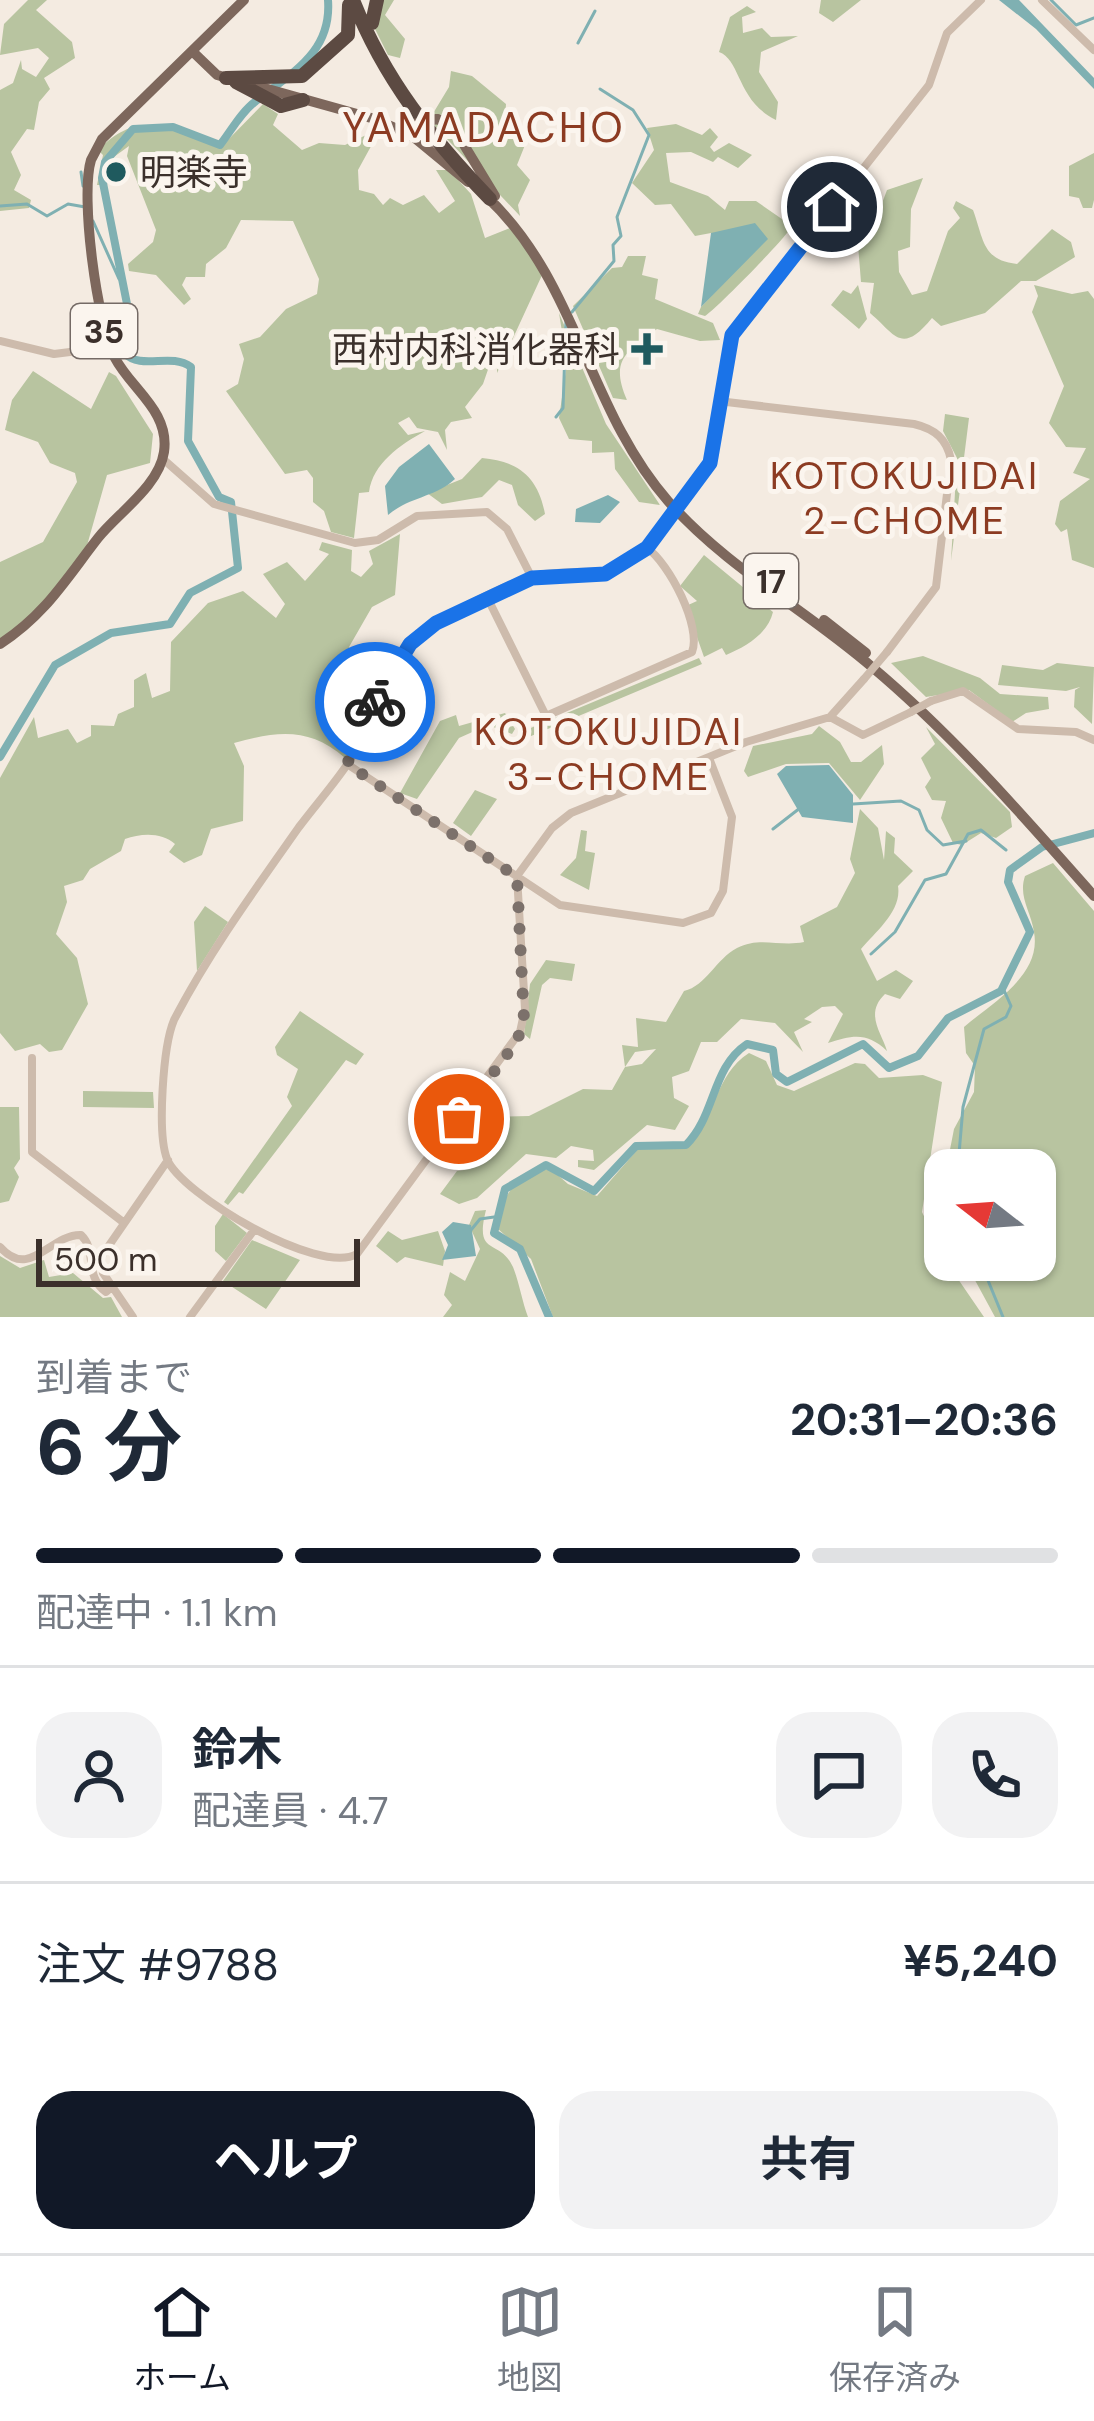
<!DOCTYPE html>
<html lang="ja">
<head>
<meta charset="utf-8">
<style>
  :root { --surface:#fff; --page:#f2f2f3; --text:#1f2937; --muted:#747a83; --line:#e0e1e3; --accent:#111827 }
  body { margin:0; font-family:"DM Sans","Noto Sans JP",sans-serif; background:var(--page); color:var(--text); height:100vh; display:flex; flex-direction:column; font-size:45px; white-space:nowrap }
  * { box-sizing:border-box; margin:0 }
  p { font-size:39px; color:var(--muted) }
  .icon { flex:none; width:66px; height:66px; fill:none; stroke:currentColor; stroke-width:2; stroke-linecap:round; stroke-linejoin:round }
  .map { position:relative; height:1317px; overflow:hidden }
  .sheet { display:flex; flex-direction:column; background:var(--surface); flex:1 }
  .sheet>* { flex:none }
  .needle { width:78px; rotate:287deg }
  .controls { position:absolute; left:924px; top:1149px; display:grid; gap:24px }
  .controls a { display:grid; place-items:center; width:132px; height:132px; border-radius:24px; background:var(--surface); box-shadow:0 3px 9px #0004; font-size:60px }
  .scale { position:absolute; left:36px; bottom:30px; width:324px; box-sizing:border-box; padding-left:12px; border:6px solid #3b302b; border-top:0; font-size:33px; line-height:42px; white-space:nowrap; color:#3b302b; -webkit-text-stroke:9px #fbf5ee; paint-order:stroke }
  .pin { position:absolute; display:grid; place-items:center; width:102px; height:102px; color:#fff; margin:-51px; border:6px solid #fff; border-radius:50%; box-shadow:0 3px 12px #0007 }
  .courier { position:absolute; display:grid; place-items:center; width:120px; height:120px; margin:-60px; border:9px solid #1a73e8; border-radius:50%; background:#fff; color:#222; box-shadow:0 3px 15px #0007 }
  .headline em { font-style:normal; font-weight:700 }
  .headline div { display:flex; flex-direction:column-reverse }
  .headline { display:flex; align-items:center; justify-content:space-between; height:204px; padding:0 36px }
  h1 { font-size:78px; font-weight:700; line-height:90px }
  .bar { display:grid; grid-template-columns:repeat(4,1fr); gap:18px 12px; align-content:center; height:144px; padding:0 36px }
  .bar i { height:15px; border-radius:9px; background:var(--line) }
  .bar .selected { background:var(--accent) }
  .bar p { grid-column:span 4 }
  .line { display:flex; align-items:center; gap:30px; padding:0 36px; border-top:3px solid var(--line) }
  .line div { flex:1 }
  .round { display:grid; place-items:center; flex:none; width:126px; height:126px; border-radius:36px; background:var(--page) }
  .action { display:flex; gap:24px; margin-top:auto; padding:24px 36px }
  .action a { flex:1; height:138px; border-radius:36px; background:var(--accent); color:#fff; font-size:48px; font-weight:700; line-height:138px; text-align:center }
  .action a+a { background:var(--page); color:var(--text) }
  .tabs { display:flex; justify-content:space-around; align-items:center; height:168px; border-top:3px solid var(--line); background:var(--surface); font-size:33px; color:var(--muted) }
  .tabs a { display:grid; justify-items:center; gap:6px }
  .tabs .selected { color:var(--accent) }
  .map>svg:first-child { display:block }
  .green { fill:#b8c4a0 }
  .water { fill:#7fb0b2 }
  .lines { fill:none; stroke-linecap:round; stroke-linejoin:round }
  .stream { stroke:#7fb0b2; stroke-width:3 }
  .river { stroke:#7fb0b2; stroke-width:8 }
  .minor { stroke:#cdbbac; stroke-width:8 }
  .major { stroke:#7d675c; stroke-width:10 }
  .highway { stroke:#5c4a42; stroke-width:14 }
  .minor-bridge { stroke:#cdbbac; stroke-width:8 }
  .major-bridge { stroke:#7d675c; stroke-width:10 }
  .done { stroke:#7c716b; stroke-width:12; stroke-dasharray:0 21.6 }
  .route { stroke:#1a73e8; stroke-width:15 }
  .poi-dot { fill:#1f5a5e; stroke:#fbf5ee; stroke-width:4.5 }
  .labels { text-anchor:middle; stroke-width:10; stroke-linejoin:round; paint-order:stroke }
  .shield { fill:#fbf5ee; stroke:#756b66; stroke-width:3 }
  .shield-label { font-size:33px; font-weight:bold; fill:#3b302b }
  .poi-label { font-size:36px; fill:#3b302b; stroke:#fbf5ee; text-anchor:start }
  .neighbourhood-label { font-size:39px; letter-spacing:3px; fill:#8c3b22; stroke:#fbf5ee }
  .quarter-label { font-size:42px; letter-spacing:3px; fill:#8c3b22; stroke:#fbf5ee }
</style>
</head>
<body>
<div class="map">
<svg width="1094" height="1317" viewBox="0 0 1094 1317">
  <rect width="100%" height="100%" fill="#f4ebe1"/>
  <path class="green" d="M28,0H47L36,10L72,42L75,58L44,78L50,89L39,102L34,130L27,129L11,152L21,175L14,190L31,200L29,208L0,211V90L13,83L21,60L22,69L36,77L49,58L38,48L0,55L4,24Z
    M379,0H394L385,15L405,39L400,58L388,55L373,25Z
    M821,0H861L833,22L819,13Z
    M747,6L756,12L742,17L743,33L762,28L771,37L798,36L761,52L759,72L778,102L776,120C737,101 741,60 719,52L730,17Z
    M451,71L472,76L506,104L505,121L527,140L517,165L530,180L518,205L520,216L429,120L449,87Z
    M263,104L278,114L273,125L302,150L319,143L345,145L381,128L358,170L359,190L374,194L383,205L390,198L403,205L424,195L439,213L455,201L436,170H449L471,194L485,238L510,228L543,273L497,373V359L492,358L483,384L465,407L472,418L451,422L445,430L447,450L438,432L417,428L409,417L398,423L408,435L425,431C400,445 373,463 369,492L359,493L354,538L331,532L324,511L313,502V478L307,470L285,474L226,391L238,384L244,359L239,344L260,337L286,309L317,294L319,279L293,221L241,220L226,248L206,264L205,277H186L182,285L191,299L184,305L156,275L129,271L128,264L153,242L156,230L127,156L129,146L111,159L107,185H97L103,155L98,150C143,106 168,131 220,148Z
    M676,124L702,135L710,128L718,137L710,147L714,152L729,143L752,155L738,168L718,157L713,162L691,152L666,153L670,182L708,196L725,210L729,201H756L792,226C787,237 716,309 705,316L698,314L701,307L748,257L711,233L695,236L671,204L655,205L632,183L654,150L647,128Z
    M1094,153V200L1092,208H1083L1079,198L1069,196V166Z
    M923,178L911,209L910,247L898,251L899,272L912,295L927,291L948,231L960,218L953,208L956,201L973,210C984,240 982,260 1017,264L1052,229L1071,242L1075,257L1036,281H1021L985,313L941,326L932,318C901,356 895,334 870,313L874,283L861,282L858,245L873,227L887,190Z
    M628,256H646L642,275L658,279L655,299L713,323L720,340L700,341L657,329C625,352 610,361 627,400L613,398L573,306L612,268L622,267Z
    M858,285L867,319L859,329L831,305L843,290L851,294Z
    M1034,285L1072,294L1088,291L1094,299V568L1072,560L1067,529L1061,532L1055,524L1060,501L1090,479L1073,473L1086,448L1066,447L1049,423L1064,386L1032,312L1038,296Z
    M559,313L606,424L660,505L639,502L615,469L614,452L592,453V441L569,439L559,418L567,363Z
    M33,371L91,409L109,372L116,376L153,434L150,463L107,475L86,549L35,615L0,639V562L43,542L77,482L75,473L50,463L38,442L5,430L12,400Z
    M945,414L969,418L951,561L957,458L943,431Z
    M482,458C517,461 538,476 545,514L535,521L518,505L512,485L499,480L482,497L442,504L427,493L462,479Z
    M400,534L395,595L372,607L349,647L360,674L372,680L361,715L362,730L345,758C309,727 278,731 234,743L244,766L243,821L211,829L202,855L184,863L169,852L175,844C162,832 141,833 125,839L121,851L90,869L83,880L64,886L67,902L56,934L77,958L88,1004L62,1050L49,1052L40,1044L15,1051L0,1033V778L34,717L38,738L68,729L77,743L91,736V725L114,726L118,714L134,707V680L146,673L152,698L170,691L171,642L208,603L243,591L276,618L285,604L263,574L287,562L305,581L329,554L319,550L322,542L352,550L351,571L361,577L373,564L369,551Z
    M704,555L773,612C768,634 745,647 726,655L722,648L704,657L686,606L697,601L680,586Z
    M923,656L980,678L1000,694L1048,697L1049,709L1026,713L1012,722L969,690L926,697L891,663Z
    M699,658L702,664L524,739L521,732Z
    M1057,663L1094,667L1092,724L1074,707L1075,690L1080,687L1066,691L998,685L1002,665L1043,670Z
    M505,713L515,729L512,734L488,725L459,738L417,799L400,793L440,721L456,715L459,726Z
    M819,726L840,742L851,762H861L882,745L884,764L860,800L829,763L786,764L748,777L744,771L753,746L812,734Z
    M926,727L1010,812L1012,827L996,838L981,833L962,845L953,843L941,818L946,801L932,800L925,787L931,778L921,758L935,744Z
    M475,790L497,799L471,836L453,823Z
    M860,809L878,828L884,860L886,831L895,838L894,853L913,871L898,886C902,911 876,931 861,949L877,981L896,970L913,981L900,999L885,994C864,1014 882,1033 887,1051C867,1032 853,1035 828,1043L843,1014L835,1006L822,1007L804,1019L812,1022L794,1032L803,1052L775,1023L741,1019L717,1042H701L689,1071L672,1077L674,1098L689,1106L675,1130L647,1125L594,1170L578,1167V1160L594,1161L593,1150L571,1146L556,1158L526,1154L477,1198L459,1204L440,1194L457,1171L471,1169L469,1160L486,1155L480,1142L491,1117L529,1116L583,1089L612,1090L625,1067L642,1064L656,1049L635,1052L625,1067L622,1045L638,1047L636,1018L666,1022L684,991C706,986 716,959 737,948C760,936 779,947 804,942L800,926L837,907L855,873L850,859Z
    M581,830L587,831L585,851L595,853L589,890L560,875L576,858Z
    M1053,863L1094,911V1317H995L964,1260H1035V1170H946L954,1129L974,1092L975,1066L966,1053L964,1027C993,1002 1042,975 1034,932C1031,911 1018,897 1025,876Z
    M205,906L228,922L197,971L194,922Z
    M546,960L575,964L572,981L550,978L542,985L530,1039L524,1034L530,984Z
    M300,1011L364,1054L356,1065L346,1060L243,1194L239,1192L228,1205L224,1202L292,1106L287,1097L298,1069L277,1055L275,1047Z
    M749,1053L766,1061L777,1085L794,1091L855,1063L865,1064L879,1078L923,1075L942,1082L922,1212L945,1260L984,1317H553L531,1259L497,1228C500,1196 518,1171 551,1169L568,1184L597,1196L638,1149L686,1148C715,1120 715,1074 749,1053Z
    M83,1091L153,1092L154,1108L83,1107Z
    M0,1107H19L20,1159L14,1168L19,1177L9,1201L0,1203Z
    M486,1210C474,1258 499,1237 513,1267C519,1282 522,1301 528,1317H443L452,1305L444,1295L450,1272L465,1281L480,1249L469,1225L475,1211Z
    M223,1214L247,1233L226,1261L215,1251V1226Z
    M388,1231L402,1240L438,1231L445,1251L443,1266L405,1257L397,1263L376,1246Z
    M252,1240L300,1260L266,1309L223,1281Z
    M0,1256L20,1268L44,1260L49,1277L73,1273L103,1298L111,1297L122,1317H0Z"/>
  <path class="water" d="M999,0H1019L1094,78V89L1036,29Z
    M755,223L768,239L701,307L711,233Z
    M429,444L455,479C436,497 409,497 388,515L385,486L399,467Z
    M608,495L620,502L600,523L575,522L576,509Z
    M829,765L853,795V823L802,817L777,774L786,766Z
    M453,1222L471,1225L476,1256L442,1260L448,1245L442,1232Z"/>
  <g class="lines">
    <path class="stream" d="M1051,0L1076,25L1094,18
      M578,43L595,11
      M81,172L83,186
      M0,206L27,204L47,216L68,204L85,207
      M93,221L119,279
      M572,312L614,261L613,245L621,236L617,217L649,135L633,110L600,89
      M556,417L563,408L566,320
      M853,804L901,801L919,810L927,830L943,845L966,841
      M773,829L800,808
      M871,954L895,932L925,880L946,874L968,834L981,830L1006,850
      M964,1170L968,1159L959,1154L963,1107L984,1029L1006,1017L1011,1006L1003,988
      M471,1230L480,1219L494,1217
      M971,1260L987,1278L1003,1317"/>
    <path class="river" d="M0,757L55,665L111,633L170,624L190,593L238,568L231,502L219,497L188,441L191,367C170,352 142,371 124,353L129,314L102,178L105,162L133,129L173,127L220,145C231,131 241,112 256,101C291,73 332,53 328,0
      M549,1317L520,1249L494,1233L505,1189L546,1165L594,1191L636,1146L686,1145C716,1115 711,1068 747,1044L773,1050L776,1074L787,1082L863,1044L889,1068L918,1056L948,1018L1001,991L1030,932L1008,882L1010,870L1042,847L1094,833"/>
    <path class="minor" d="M1042,0L1094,50
      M0,341L54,354L110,347
      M718,401L914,424C935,429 947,439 951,460L936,587L887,652
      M163,459L214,504L355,543L378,540L417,516L487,512L507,529L532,578
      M687,498L710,463L732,335L929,85L947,33L981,0
      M670,520C615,588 619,566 544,574C519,577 449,613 427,628C394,652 382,694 367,729C351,766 323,795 299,827C256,888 208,954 174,1020C163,1046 157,1133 167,1159C181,1194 318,1276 357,1254L520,1032L525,1009L517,876L552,828L571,813L746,742L830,717L864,679
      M488,599L546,716L692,652C702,627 669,563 647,548
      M931,701L963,691L1018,729L1076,732L1094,740
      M830,717L863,735L911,712
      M347,764L560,905L683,923L711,913L723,891L732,817L709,758
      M32,1058V1152L123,1222
      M0,1247C30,1281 50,1234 81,1235C98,1251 83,1275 106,1292L112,1287
      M133,1317L103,1273L101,1257L168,1160
      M190,1317L254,1230"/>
    <path class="major" d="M192,51L217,75L382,121
      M437,119L452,125L495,196
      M377,120L411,135L468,182
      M487,197C577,281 588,410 668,501C726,567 806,610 872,667C954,736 1023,816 1094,896
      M824,620L866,653
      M0,644C45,615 66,579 98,538C118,513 159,486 164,452C170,411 131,389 115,358C97,324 80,196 91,160L102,139L244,0"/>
    <path class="highway" d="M353,0C384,79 432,139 490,199
      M372,23L377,0
      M226,78L302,76L348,35L349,5
      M236,82L281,106L303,100"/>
    <path class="minor-bridge" d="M670,520L687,498
      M864,679L887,652
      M911,712L931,701"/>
    <path class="major-bridge" d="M414,124L437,119"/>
  </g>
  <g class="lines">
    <path class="done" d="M375,702L347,764L517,877L524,1020L517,1041L459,1119"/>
    <path class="route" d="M375,702L410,644L436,623L532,578L605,574L647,548L710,463L732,335L832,207"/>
  </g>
  <g class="poi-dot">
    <circle cx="116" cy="172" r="12"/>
    <path d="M641 331h12v12h12v12h-12v12h-12v-12h-12v-12h12z"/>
  </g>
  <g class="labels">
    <g class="shield">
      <rect x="71" y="304" width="66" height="54" rx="9"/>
      <rect x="744" y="554" width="54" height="54" rx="9"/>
    </g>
    <g class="shield-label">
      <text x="104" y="343">35</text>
      <text x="771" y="593">17</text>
    </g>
    <g class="poi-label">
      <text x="140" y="185">明楽寺</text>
      <text x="620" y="362" text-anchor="end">西村内科消化器科</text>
    </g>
    <g class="neighbourhood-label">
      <text x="905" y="489">KOTOKUJIDAI<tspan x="905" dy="45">2-CHOME</tspan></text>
      <text x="609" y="745">KOTOKUJIDAI<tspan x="609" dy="45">3-CHOME</tspan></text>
    </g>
    <g class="quarter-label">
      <text x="484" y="142">YAMADACHO</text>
    </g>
  </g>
</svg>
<div class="controls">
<a><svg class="needle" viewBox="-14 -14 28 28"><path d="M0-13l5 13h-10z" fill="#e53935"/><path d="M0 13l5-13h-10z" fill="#747a83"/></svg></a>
</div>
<div class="scale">500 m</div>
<div class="pin" style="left:459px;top:1119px;background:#ea580c"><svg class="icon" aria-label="bag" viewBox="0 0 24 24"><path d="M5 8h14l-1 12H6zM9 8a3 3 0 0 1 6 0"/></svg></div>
<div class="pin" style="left:832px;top:207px;background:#1f2937"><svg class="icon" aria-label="home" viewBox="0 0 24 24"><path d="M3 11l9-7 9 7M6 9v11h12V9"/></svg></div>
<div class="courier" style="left:375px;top:702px"><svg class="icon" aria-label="bike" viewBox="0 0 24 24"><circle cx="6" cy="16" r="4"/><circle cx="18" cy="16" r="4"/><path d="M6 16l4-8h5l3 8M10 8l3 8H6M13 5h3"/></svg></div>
</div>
<section class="sheet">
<div class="headline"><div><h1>6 分</h1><p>到着まで</p></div><em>20:31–20:36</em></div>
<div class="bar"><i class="selected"></i><i class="selected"></i><i class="selected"></i><i></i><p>配達中 · 1.1 km</p></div>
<div class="line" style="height:216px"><a class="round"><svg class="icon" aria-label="person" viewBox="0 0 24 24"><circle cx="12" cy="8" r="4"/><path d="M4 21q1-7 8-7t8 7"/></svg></a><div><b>鈴木</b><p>配達員 · 4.7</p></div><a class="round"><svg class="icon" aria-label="chat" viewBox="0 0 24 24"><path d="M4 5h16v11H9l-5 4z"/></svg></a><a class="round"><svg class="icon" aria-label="phone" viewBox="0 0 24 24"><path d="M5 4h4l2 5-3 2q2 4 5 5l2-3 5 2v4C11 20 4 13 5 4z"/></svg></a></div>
<div class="line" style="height:156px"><div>注文 #9788</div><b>¥5,240</b></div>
<div class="action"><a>ヘルプ</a><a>共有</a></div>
</section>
<nav class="tabs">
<a class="selected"><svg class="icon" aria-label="home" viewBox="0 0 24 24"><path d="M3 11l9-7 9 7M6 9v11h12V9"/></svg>ホーム</a>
<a><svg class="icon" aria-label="map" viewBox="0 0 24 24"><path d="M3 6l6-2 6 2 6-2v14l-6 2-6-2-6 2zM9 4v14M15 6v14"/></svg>地図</a>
<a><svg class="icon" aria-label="saved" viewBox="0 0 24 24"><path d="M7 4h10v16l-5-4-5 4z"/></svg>保存済み</a>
</nav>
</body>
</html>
